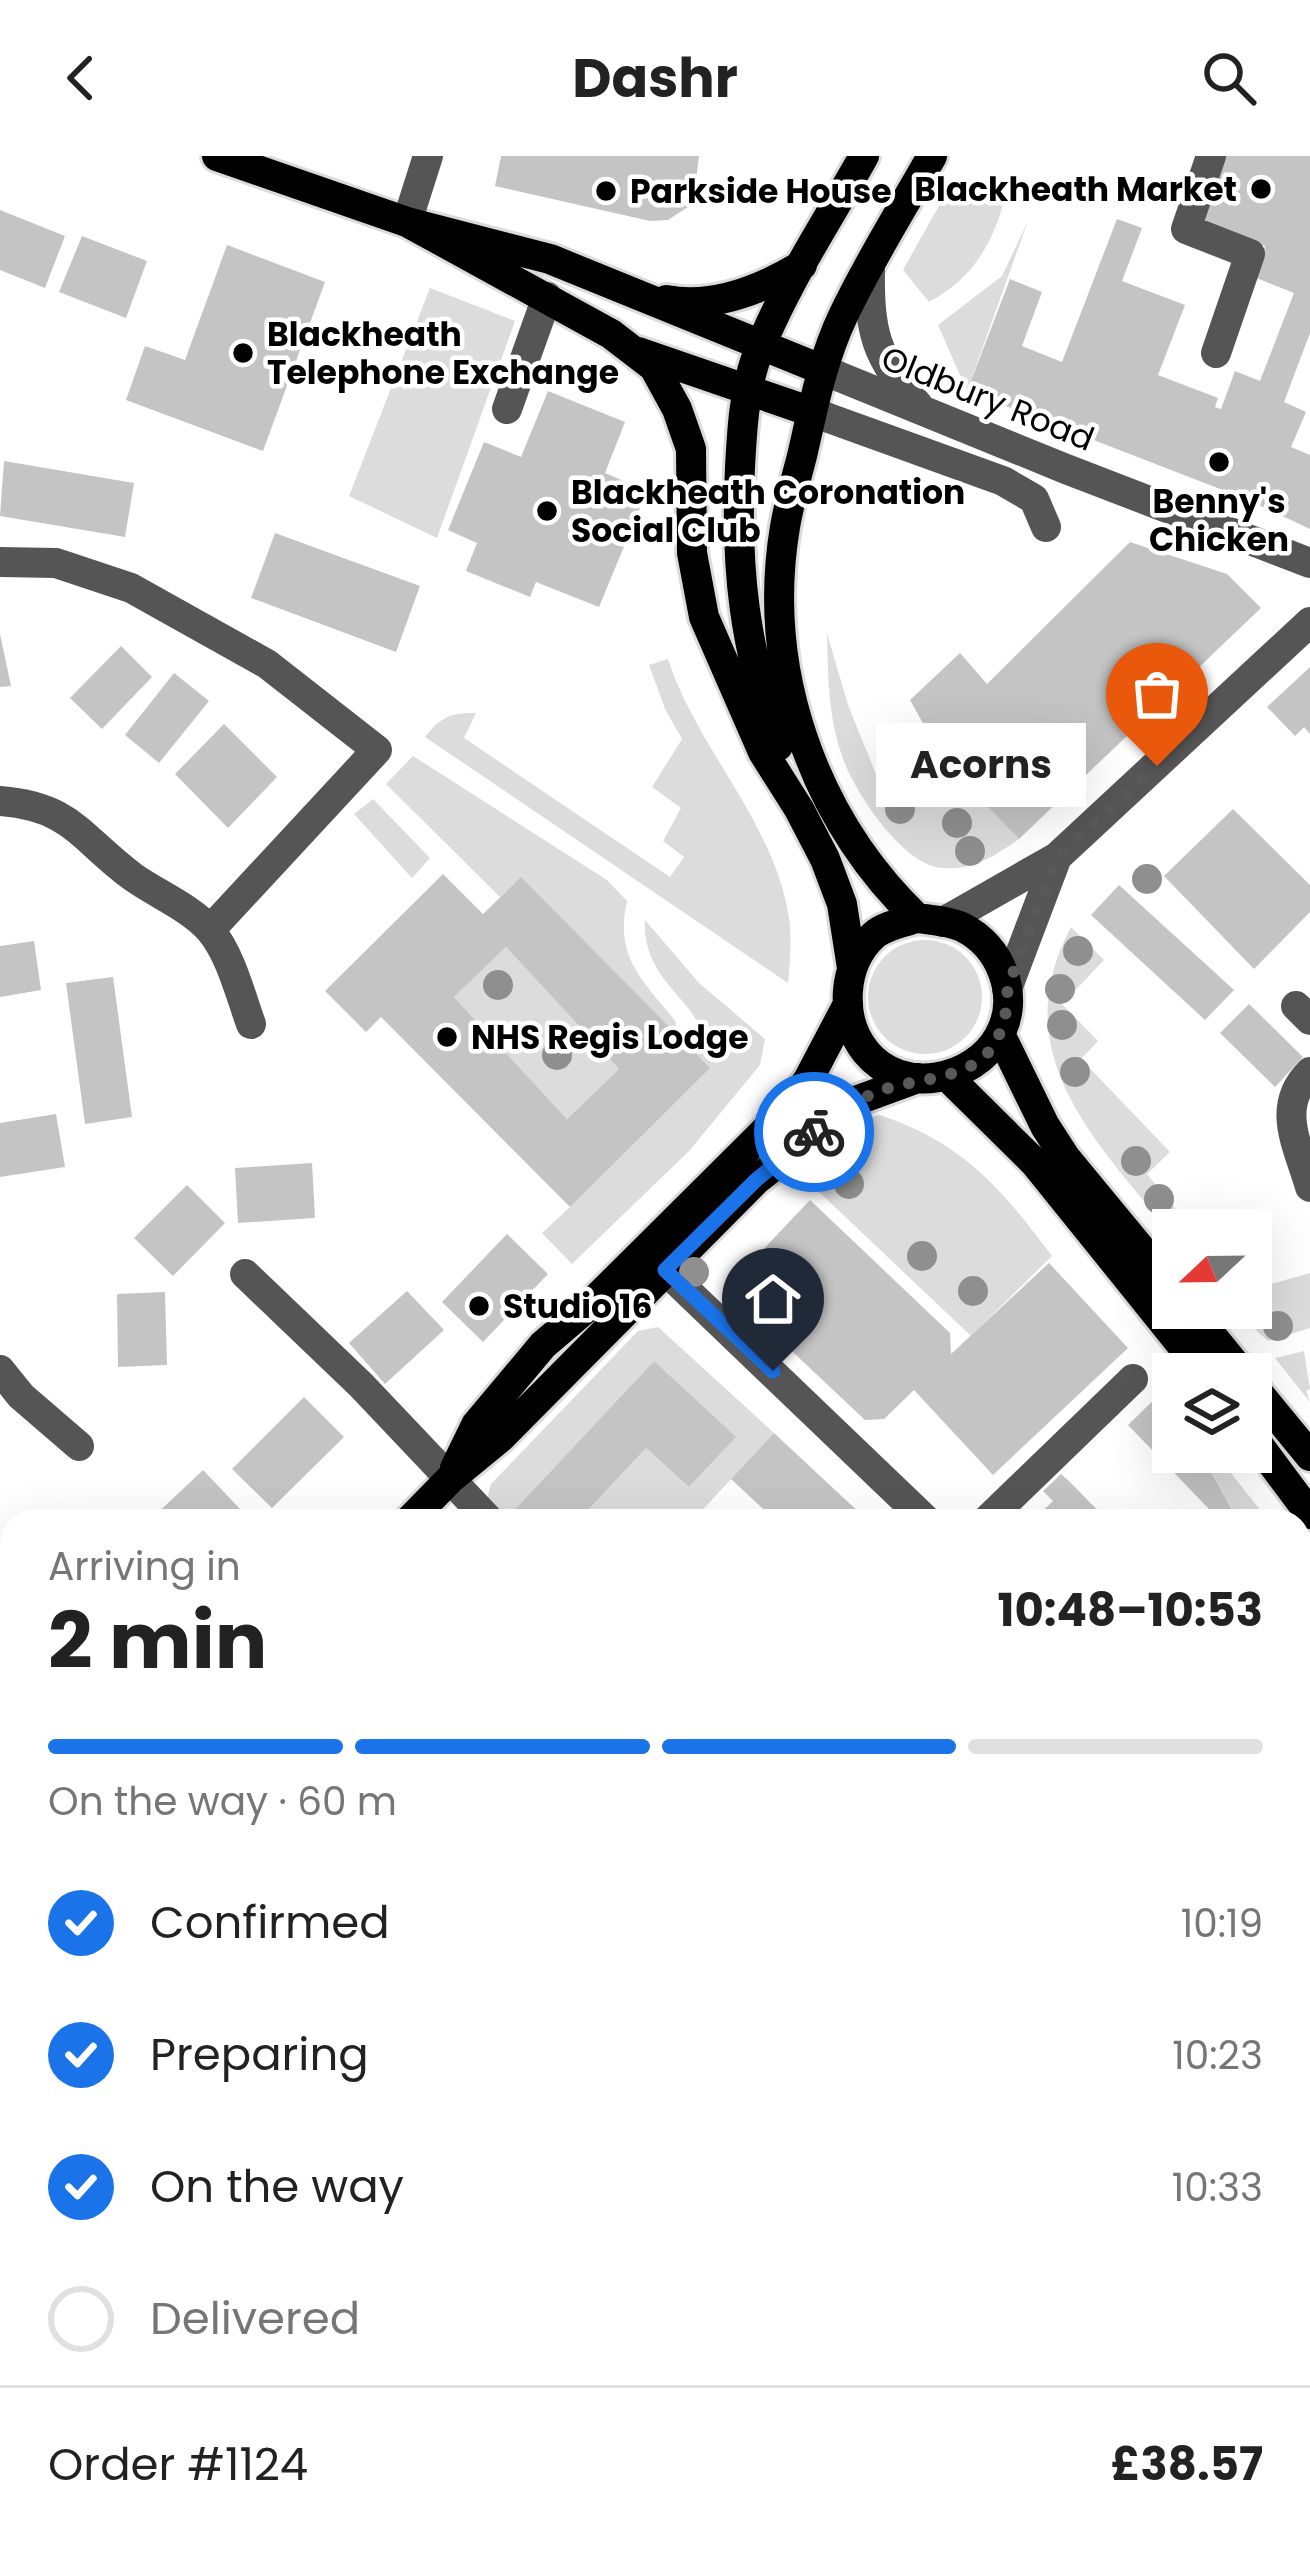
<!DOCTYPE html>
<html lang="en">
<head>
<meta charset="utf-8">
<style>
  :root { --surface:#fff; --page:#f6f6f6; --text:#222; --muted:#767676; --line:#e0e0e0; --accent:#1a73e8 }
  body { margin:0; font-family:Poppins,sans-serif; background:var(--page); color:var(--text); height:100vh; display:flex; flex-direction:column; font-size:45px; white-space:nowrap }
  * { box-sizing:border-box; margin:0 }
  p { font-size:39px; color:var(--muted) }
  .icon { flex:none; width:66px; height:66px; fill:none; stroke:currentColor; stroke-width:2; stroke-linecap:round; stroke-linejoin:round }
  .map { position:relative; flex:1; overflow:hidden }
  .drawer { position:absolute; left:0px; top:1353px; width:1311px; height:1056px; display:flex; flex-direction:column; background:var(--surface); border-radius:36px 36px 0 0; box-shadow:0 12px 48px #0002 }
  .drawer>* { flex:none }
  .needle { width:78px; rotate:248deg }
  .tools { position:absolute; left:1152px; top:1053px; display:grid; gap:24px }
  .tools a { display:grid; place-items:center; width:120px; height:120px; border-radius:0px; background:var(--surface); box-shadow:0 12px 48px #0002; font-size:60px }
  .pin { position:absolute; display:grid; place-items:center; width:102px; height:102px; color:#fff; margin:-123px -51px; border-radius:50% 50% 50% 0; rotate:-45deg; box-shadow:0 0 12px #0007 }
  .pin .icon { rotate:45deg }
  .courier { position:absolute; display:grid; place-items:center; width:120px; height:120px; margin:-60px; border:9px solid #1a73e8; border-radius:50%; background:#fff; color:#222; box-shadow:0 3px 15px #0007 }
  .bubble { position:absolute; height:84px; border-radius:0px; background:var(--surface); box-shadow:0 12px 48px #0002; font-size:39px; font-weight:700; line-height:84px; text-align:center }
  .headline em { font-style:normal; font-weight:700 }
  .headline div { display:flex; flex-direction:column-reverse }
  .headline { display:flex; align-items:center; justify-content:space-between; height:204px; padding:0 48px }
  h1 { font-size:78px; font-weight:700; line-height:90px }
  .bar { display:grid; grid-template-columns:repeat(4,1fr); gap:18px 12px; align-content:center; height:144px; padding:0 48px }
  .bar i { height:15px; border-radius:9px; background:var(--line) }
  .bar .selected { background:var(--accent) }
  .bar p { grid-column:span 4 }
  .line { display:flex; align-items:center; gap:30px; padding:0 48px; border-top:3px solid var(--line) }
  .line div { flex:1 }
  ol { padding:0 48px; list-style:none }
  li { display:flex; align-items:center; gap:36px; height:132px }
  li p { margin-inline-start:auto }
  li .icon { padding:12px; border-radius:50%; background:var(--accent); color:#fff; stroke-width:4 }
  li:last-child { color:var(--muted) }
  li i { width:66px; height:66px; border:6px solid var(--line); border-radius:50% }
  header { display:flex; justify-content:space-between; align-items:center; height:156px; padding:0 48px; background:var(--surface); font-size:54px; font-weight:700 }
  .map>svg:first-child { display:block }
  .green { fill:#dcdcdc }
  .building { fill:#c4c4c4; fill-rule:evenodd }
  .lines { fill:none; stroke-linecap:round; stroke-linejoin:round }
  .major-casing { stroke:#dbdbdb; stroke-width:36 }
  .minor { stroke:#555; stroke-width:30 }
  .major { stroke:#000; stroke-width:30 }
  .tree { fill:#8f8f8f }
  .done { stroke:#595959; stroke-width:12; stroke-dasharray:0 21.6 }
  .route { stroke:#1a73e8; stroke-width:15 }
  .poi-dot { fill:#000; stroke:#fff; stroke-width:4.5 }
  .labels { text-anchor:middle; stroke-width:9; stroke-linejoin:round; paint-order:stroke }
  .poi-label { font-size:33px; font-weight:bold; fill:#000; stroke:#fff; text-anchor:start }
  .street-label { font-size:33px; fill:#000; stroke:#fff }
</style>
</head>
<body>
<header><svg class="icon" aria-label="back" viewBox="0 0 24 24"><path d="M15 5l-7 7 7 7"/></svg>Dashr<svg class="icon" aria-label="search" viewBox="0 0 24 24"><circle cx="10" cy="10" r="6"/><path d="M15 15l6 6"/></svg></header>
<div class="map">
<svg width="1310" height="2409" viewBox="0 0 1310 2409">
  <rect width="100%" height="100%" fill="#fff"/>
  <path class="green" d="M954,23L1006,39C993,87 974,122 929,146L903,114Z
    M1028,65L967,235L938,169L1002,120Z
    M430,132L515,165L437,382L349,340Z
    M827,477L848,549L880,628L932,583L945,607L1019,683C996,699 972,715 942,712C902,709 852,633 841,597C828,558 828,517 827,477Z
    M668,503C697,593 775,667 789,762C792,783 790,805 788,827L425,581C440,561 452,556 476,557L464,582L670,721L684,701L663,685L681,652L652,631L682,583L665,553L649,509Z
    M413,600L607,724L627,745C614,802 643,824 676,866V878L521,722L500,741L386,628Z
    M373,643L430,702L412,722L354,658Z
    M645,764L699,827L765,883L760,909L689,995L572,1108L542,1077L570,1051L693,895C695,889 698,883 699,876C700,848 641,823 645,764Z
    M1071,771L1104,804L1062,848L1098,885L1081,903L1170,996L1147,1018L1193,1074H1173V1080C1097,986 1003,898 1071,771Z
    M868 841a57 57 0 1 1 114 0a57 57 0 1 1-114 0Z
    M506,791L619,913L567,963L454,841Z
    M880,959C963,987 1001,1032 1052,1100L971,1180L798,1016L862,963Z
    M1260,1109L1267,1129L1310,1117V1172L1268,1185L1231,1152H1251V1116Z
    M658,1171L774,1277L692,1365H578L646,1292L689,1331L735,1282L654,1205L506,1363L487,1343L491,1328L638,1175Z
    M1304,1195L1310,1233L1306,1235L1310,1246L1275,1202Z
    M1200,1296H1214L1269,1365H1231L1229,1363L1234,1356Z
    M1299,1402L1310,1415V1484L1299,1461Z
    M1310,1557V1637L1299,1630V1572Z"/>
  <path class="building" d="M501,0H699L694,40L688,51L668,64L650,65L495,30Z
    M1223,0H1310V177L1284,246L1306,256L1291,291L1310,299V373L1246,343L967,235L1010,123L1042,136L1022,190L1062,206L1117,63L1142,72L1122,125L1185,149L1158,219L1218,242L1215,251L1221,253L1235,215L1260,225L1294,137L1254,121L1265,90L1200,66Z
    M0,54L65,80L45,132L0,114Z
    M82,80L147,105L126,162L59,136Z
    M227,89L325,126L263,295L126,244L145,190L185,204Z
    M548,235L625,266L605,317L647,335L599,451L536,426L530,441L466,415L477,387L448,374L484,286L521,301Z
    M4,305L134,327L125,381L0,360Z
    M275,377L420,430L396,496L251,442Z
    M1130,386L1227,418L1261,452L1019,683L945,607L910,544L960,497L987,528Z
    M0,478L11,530L0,531Z
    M121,490L152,521L102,573L70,542Z
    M1310,511V578L1304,571L1295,580L1267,551Z
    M174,517L209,545L159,607L125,579Z
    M224,568L277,621L228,672L175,618Z
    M1233,653L1310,729V756L1254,813L1164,720Z
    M443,718L483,758L521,721L710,912L570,1051L381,861L366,876L325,835ZM506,791L619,913L567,963L454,841Z
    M1119,729L1234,834L1205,864L1091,759Z
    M34,785L41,834L0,841V790Z
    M113,821L132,961L85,968L66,827Z
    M1249,848L1303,901L1275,931L1220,877Z
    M56,958L65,1011L0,1021V967Z
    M312,1007L315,1062L238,1067L235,1012Z
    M187,1029L225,1067L173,1120L134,1082Z
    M810,1044L950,1177L951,1198L1049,1107L1128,1192L993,1319L914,1234L884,1263L865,1264L726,1133Z
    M507,1078L548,1118L483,1186L442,1146Z
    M407,1135L444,1174L385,1228L349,1187Z
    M165,1136L167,1209L118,1211L117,1138Z
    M654,1205L736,1281L689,1331L646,1292L578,1365H509L506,1363Z
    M1164,1234L1173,1250V1296H1200L1234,1357L1229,1363L1231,1365H1197L1209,1353L1128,1269Z
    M304,1241L344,1281L272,1352L232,1313Z
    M774,1277L863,1360L859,1365H776L731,1323Z
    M203,1314L243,1356L234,1365H149Z
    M1061,1318L1070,1326L1108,1365H1032L1053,1345L1043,1335Z
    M1299,1818L1310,1826V1892L1299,1884Z
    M12,1840V1910L0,1922V1851Z
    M1299,2281L1310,2289V2360L1299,2353Z
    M12,2334V2374L0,2364V2349Z
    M997,2397H1071L1087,2409H1014Z"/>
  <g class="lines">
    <g class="major-casing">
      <path id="major" d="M217,0L407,66L550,103L823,214
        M407,66L611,178L654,211L677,253L691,293L692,397L704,461L763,596L799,653L825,703L842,748L852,812
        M666,144C714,153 761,134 802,109
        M638,196L812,256
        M778,590C745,490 735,416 740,311C742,274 744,237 756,202C783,131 827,66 864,0
        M917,762C813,662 761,514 785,371C789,347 796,323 802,300C813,252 822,204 843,160C869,105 902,53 932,0
        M917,762C931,764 949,765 962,771C1001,790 1021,840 999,880C974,925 902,940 866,896C839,863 842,808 874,779C884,770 904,766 917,762Z
        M1000,878L1045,970L1065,1001L1173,1132
        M948,921L1035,1007L1205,1218
        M1189,1152L1243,1218
        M1251,1228L1310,1300
        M1251,1279L1310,1358
        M455,1312L476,1269L543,1189L591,1148L787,953L808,924L848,848
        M409,1365L450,1323L500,1282L756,1024L858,944L918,922
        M0,1770L12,1759"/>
    </g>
    <path class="minor" d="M1211,0L1186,73L1250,98L1216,197
      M407,66L428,0
      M870,112C869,175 875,201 918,249
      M823,214L1066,313L1310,407
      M507,253L547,141
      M812,256L1003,325L1034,343L1046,371
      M0,406L56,407L131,432L267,508L377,594L210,774
      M0,645C73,651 80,682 133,721C157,738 191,752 210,774C231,799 240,838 251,868
      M943,766L1057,701L1310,466
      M1007,833L1057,701
      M1296,850L1310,864
      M1310,916C1275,951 1298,989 1310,1031
      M666,1115L927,1365
      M245,1118L361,1229L490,1365
      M0,1214L21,1240L79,1290
      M986,1365L1133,1223
      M0,1512L12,1521
      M1299,1670L1310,1679
      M275,2397L291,2409
      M1266,2397L1283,2409
      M219,2409L228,2397"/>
    <use href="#major" class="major"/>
  </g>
  <g class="tree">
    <circle cx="937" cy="636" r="15"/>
    <circle cx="900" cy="653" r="15"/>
    <circle cx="957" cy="667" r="15"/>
    <circle cx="970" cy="695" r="15"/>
    <circle cx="1147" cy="723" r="15"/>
    <circle cx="1078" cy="795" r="15"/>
    <circle cx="498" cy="829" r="15"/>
    <circle cx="1060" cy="833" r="15"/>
    <circle cx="1062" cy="869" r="15"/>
    <circle cx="557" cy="899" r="15"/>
    <circle cx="1075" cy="916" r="15"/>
    <circle cx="1136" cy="1005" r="15"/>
    <circle cx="849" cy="1028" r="15"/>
    <circle cx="1159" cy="1043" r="15"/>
    <circle cx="922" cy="1100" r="15"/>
    <circle cx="694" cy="1116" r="15"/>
    <circle cx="973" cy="1135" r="15"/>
    <circle cx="1278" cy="1170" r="15"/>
  </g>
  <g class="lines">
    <path class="done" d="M814,976C834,961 854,945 877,936C922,918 986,928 1002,870C1006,857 1009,846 1007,833L1057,701L1157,610"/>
    <path class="route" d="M773,1215L665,1114L756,1024L814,976"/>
  </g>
  <g class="poi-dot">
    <circle cx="1261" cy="33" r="12"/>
    <circle cx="606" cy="35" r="12"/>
    <circle cx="243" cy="197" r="12"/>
    <circle cx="1219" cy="306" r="12"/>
    <circle cx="547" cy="355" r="12"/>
    <circle cx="447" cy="881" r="12"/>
    <circle cx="479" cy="1150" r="12"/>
  </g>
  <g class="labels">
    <g class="poi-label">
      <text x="1237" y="45" text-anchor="end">Blackheath Market</text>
      <text x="630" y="47">Parkside House</text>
      <text x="267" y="190">Blackheath<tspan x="267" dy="38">Telephone Exchange</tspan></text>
      <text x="571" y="348">Blackheath Coronation<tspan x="571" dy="38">Social Club</tspan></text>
      <text x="1219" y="357" text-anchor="middle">Benny's<tspan x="1219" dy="38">Chicken</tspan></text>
      <text x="471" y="893">NHS Regis Lodge</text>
      <text x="503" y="1162">Studio 16</text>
    </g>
    <g class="street-label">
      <text transform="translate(988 242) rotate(22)" y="12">Oldbury Road</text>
    </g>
  </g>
</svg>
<div class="tools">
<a><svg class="needle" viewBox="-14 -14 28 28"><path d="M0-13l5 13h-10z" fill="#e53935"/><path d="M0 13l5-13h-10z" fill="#767676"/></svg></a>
<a><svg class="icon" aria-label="layers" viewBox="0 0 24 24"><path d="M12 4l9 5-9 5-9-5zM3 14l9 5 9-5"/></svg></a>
</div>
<div class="pin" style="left:1157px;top:610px;background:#ea580c"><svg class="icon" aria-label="bag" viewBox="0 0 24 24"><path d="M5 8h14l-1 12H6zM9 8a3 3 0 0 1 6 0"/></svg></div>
<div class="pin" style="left:773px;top:1215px;background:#1f2937"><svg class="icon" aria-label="home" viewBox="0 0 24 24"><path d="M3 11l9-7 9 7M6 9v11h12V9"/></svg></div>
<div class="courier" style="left:814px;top:976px"><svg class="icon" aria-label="bike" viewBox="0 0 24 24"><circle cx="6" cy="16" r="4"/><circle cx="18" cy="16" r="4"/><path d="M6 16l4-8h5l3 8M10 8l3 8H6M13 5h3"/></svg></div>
<div class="bubble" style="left:876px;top:567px;width:210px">Acorns</div>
<section class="drawer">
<div class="headline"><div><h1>2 min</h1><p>Arriving in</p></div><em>10:48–10:53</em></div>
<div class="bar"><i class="selected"></i><i class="selected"></i><i class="selected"></i><i></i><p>On the way · 60 m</p></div>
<ol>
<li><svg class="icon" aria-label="check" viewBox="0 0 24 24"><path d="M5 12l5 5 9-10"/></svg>Confirmed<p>10:19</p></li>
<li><svg class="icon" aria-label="check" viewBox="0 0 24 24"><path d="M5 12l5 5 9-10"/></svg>Preparing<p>10:23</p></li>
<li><svg class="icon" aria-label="check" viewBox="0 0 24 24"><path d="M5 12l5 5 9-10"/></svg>On the way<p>10:33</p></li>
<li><i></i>Delivered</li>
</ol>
<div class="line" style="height:156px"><div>Order #1124</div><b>£38.57</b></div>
</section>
</div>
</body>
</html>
